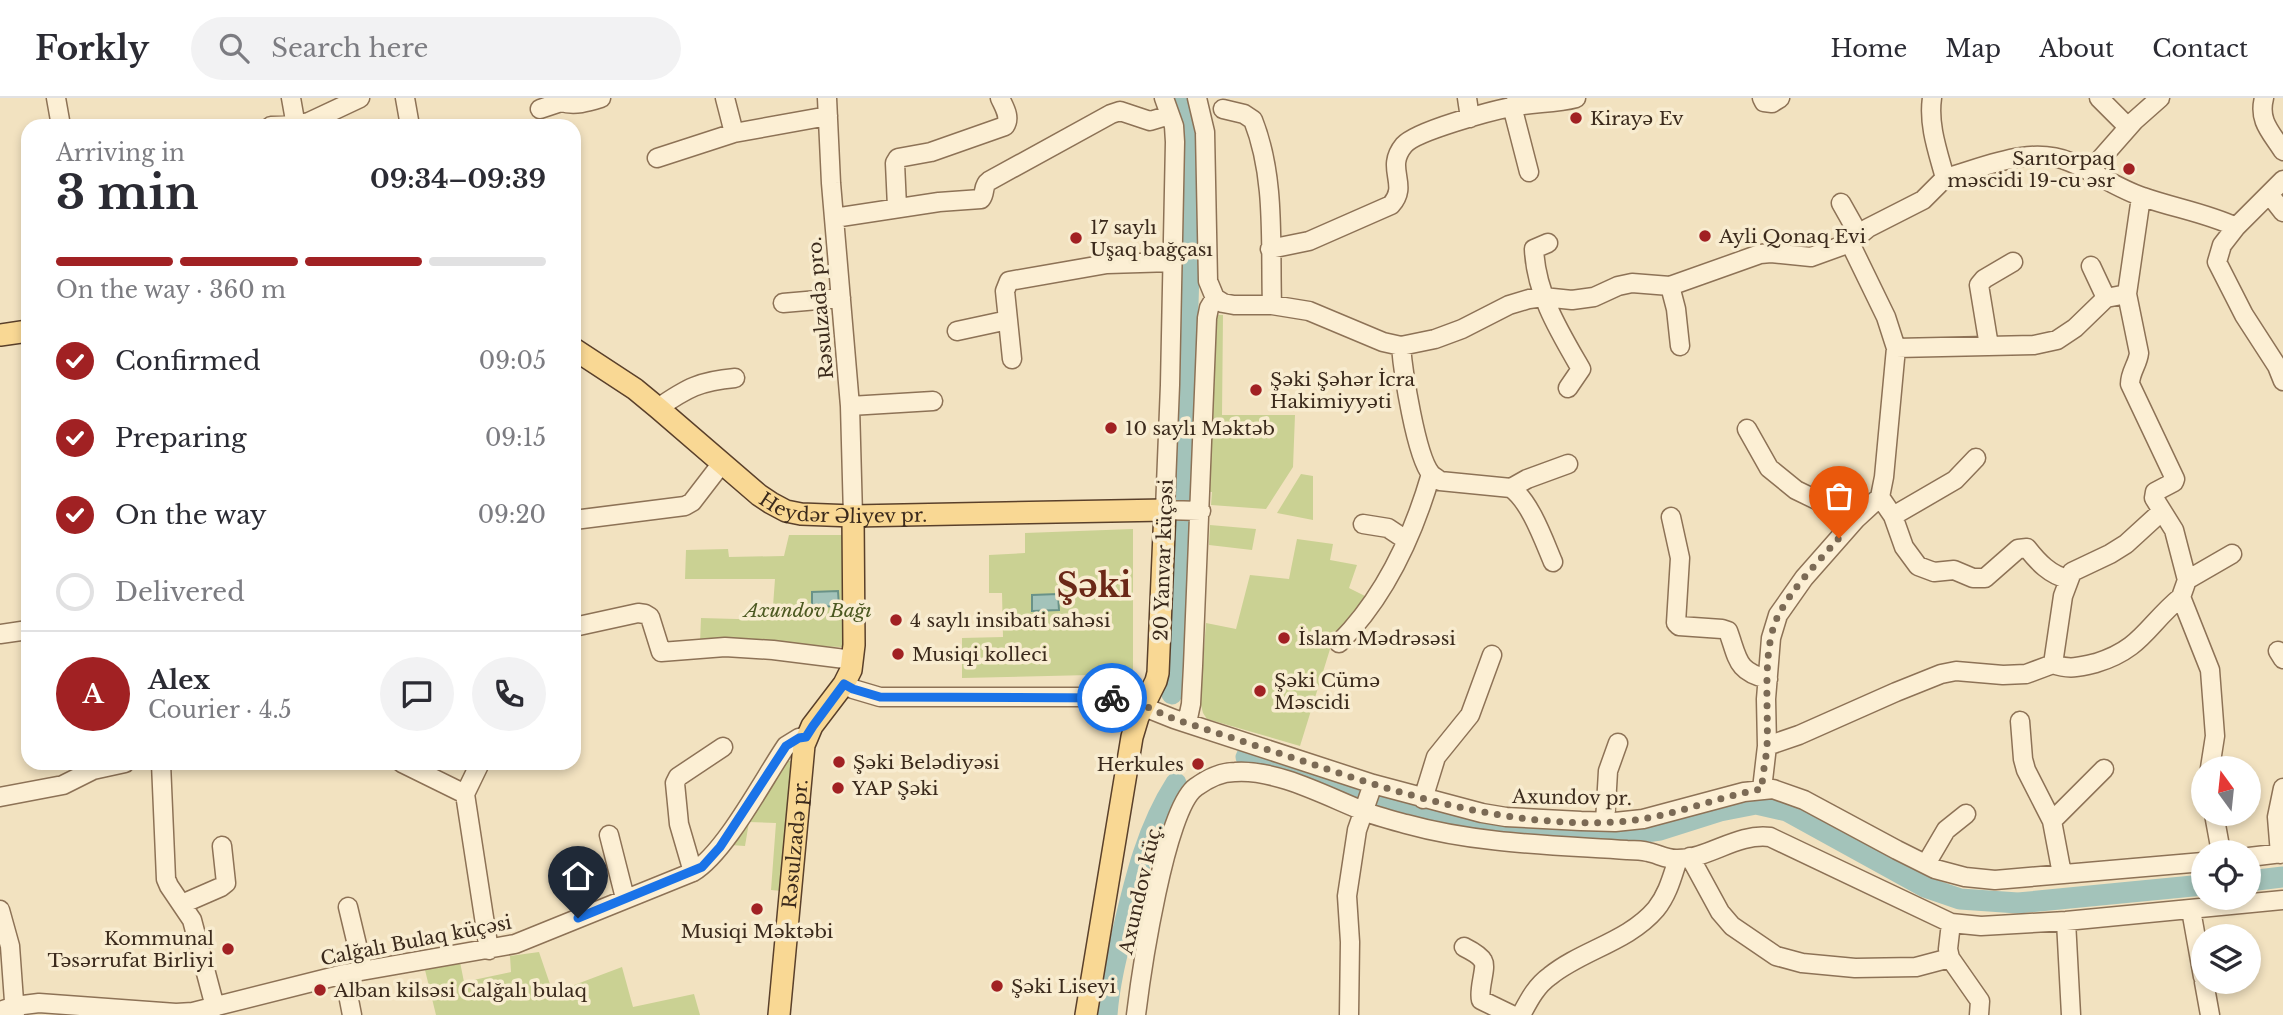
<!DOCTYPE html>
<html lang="en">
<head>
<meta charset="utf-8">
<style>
  :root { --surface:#fff; --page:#f2f2f3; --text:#2b2b33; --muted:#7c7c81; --line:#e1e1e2; --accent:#a12123 }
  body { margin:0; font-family:"Libre Baskerville",serif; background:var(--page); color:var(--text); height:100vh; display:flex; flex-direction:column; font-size:26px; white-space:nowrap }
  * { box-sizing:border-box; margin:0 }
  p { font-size:23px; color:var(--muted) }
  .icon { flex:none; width:38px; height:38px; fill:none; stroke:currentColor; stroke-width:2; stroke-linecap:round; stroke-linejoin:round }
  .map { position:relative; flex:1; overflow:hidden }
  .drawer { position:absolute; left:21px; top:21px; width:560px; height:651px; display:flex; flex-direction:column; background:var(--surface); border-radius:21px; box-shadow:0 4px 10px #0003 }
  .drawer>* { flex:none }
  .needle { width:46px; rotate:345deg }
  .tools { position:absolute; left:2191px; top:658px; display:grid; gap:14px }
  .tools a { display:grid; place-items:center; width:70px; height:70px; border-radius:50%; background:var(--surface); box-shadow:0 4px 10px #0003; font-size:35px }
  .pin { position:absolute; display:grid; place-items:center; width:60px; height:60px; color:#fff; margin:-72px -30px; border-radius:50% 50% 50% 0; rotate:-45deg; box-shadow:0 0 7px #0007 }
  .pin .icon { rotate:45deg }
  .courier { position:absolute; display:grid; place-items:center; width:70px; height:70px; margin:-35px; border:5px solid #1a73e8; border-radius:50%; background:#fff; color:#222; box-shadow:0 2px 9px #0007 }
  .head em { font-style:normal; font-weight:700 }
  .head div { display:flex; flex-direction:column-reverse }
  .head { display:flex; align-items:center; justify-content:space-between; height:119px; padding:0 35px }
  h1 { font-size:46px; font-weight:700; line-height:52px }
  .bar { display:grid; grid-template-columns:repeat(4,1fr); gap:10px 7px; align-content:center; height:84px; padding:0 35px }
  .bar i { height:9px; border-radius:5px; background:var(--line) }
  .bar .on { background:var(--accent) }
  .bar p { grid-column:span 4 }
  .line { display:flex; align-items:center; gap:18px; padding:0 35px; border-top:2px solid var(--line) }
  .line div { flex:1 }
  .round { display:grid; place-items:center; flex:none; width:74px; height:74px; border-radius:37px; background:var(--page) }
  ol { padding:0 35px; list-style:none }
  li { display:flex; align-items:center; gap:21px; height:77px }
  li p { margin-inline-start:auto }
  li .icon { padding:7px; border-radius:50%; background:var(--accent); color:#fff; stroke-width:4 }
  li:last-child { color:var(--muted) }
  li i { width:38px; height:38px; border:4px solid var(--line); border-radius:50% }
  header { display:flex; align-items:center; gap:42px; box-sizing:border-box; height:98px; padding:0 35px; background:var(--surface); border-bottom:2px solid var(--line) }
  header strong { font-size:33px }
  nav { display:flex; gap:38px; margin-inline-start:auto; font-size:24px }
  .search { width:490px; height:63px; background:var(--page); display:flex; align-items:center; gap:18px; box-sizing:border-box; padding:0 24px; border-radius:38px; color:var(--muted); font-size:26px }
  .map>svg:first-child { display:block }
  .green { fill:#cad193 }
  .water { fill:#a3c3ba; stroke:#699288; stroke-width:2 }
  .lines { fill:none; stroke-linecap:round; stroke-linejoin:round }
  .river { stroke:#a3c3ba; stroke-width:21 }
  .minor-casing { stroke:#8d7256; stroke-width:21 }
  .major-casing { stroke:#5a402b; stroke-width:24 }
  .minor { stroke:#fcefd4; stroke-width:18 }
  .major { stroke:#f9d894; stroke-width:21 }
  .done { stroke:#7b6a55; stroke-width:7; stroke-dasharray:0 12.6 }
  .route { stroke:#1a73e8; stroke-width:9 }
  .poi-dot { fill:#a12123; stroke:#f8ecd0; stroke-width:2.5 }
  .labels { text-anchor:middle; stroke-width:7; stroke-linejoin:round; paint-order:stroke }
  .poi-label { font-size:19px; fill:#3b2a1c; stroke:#f8ecd0; text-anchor:start }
  .street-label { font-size:19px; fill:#3b2a1c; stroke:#f8ecd0 }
  .park-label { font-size:19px; font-style:italic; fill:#4c5921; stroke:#f8ecd0 }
  .town-label { font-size:33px; font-weight:bold; fill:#6b2817; stroke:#f8ecd0 }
</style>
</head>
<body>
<header>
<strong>Forkly</strong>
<div class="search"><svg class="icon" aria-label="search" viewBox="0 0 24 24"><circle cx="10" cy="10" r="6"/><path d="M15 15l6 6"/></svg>Search here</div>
<nav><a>Home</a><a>Map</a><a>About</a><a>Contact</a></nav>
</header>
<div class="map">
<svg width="2283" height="917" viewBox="0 0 2283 917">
  <rect width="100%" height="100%" fill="#f2e2c0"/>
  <path class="green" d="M1192,216L1223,217L1222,317H1295L1293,369L1266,411L1211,407L1212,394L1185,393Z
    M1301,376L1313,378V422L1277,415Z
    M1210,427L1256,431L1252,452L1209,447Z
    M1133,431V576L962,580V540L1003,539L1002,495H989V457L1025,455V435Z
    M789,437H842L843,549L700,545L701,520L772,522L775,481H685L686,452L728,451L729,459L784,458Z
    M1297,441L1333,446L1330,462L1357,467L1349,490L1369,500L1331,548L1300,648L1207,621L1203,615L1200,603L1206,525L1236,531L1250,477L1289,481Z
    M784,663H791L782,793L771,792L776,725L749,724L745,748L730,747Z
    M539,854L553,895L622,869L633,909L694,896L700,917H436L425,872L460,864L464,884L511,874L510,858Z"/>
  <path class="water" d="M838,493L839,508L812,509V494Z
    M1058,496L1059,512L1032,513V497Z"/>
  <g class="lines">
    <path class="river" d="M1172,596L1181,431L1193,46L1182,0
      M1246,659L1285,667L1394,707L1456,726L1528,734L1624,737L1660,732L1720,713L1756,706L1787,713L1925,789L1960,801L2018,805L2203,787
      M2249,783L2283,779
      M1107,917C1109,888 1116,860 1123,832C1135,781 1147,730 1176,685"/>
    <g class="minor-casing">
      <path id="minor" d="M56,0L61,28
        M291,0L296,28
        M405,0L410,28
        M559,0L561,4C575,8 588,4 601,0
        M725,0L734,35
        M827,0L831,85L850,308L853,418
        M1164,0L1174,28L1175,44L1170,287L1165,412L1201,413
        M1197,0L1205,34L1208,183L1215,200
        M1467,0L1470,20
        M1762,0L1764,4L1772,5L1780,0
        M2099,0L2128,29
        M2264,0C2258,23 2271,34 2283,53
        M1512,8L1529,74
        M540,11L561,4
        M1223,11L1244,16L1253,22C1276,80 1270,146 1272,207
        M271,28L297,27L309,24L360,0
        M657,60L734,35L828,18
        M2090,73L2134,23L2160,0
        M1945,80C1985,69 2030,47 2070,64C2095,74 2118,91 2143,99C2174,110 2206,115 2236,129L2283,82
        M2269,96L2283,114
        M2141,99L2127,196L2139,255C2138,266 2130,274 2130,286L2175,381L2174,384L2155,394L2154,400L2174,432L2187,482L2181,499L2210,572L2215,638L2210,670
        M1841,105L1859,137
        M897,109L895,65L898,60L931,54L1005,28C1011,19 1004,9 1000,0
        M834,120L939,104L981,101C986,95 982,88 989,83L1111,16L1120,13L1150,23L1170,17
        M2236,129L2222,147L2217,164L2244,217L2277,268L2283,283
        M1548,145L1534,151C1536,196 1559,233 1581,271L1568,290
        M1270,151L1309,143L1391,107C1410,86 1384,71 1404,47C1416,33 1491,13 1511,9C1533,4 1554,6 1576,0
        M2091,168L2106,200
        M1670,188L1676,211L1680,248
        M1215,200L1223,205L1234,207H1272L1309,213L1383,244L1401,248L1435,241L1462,231L1509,207L1529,201L1543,199L1572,202L1594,199L1618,188L1632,185L1670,188L1760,156L1771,155L1811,159L1850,145
        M783,205L841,200
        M957,233L1008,222
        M1401,248C1403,274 1416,358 1431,376C1434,379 1437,380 1440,383L1511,390C1530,403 1544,443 1553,464
        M1989,248L1979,187L1984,181L2013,164
        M1896,250L2034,247L2057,242L2075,230L2106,200L2127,196
        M1012,261L1005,193L1009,183L1107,166L1173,164
        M850,308L933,303
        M658,310C687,290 700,283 735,280
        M1747,331L1769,370L1796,392L1856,421
        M1511,390L1527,381L1568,366
        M1880,399L1893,418L1904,449L1918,468L1934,474L1954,472L1973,480H1985L2018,451L2027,450C2038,464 2050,477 2068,481
        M1893,418L1955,382L1976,360
        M1671,419L1680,460L1676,525L1679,528L1722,531L1728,533C1738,560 1736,574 1768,581
        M574,422L685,408L692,404L722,365
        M1363,426L1388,430L1406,442
        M2187,482L2232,456
        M574,529L638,515L645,516L650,519L661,554L725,549L773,552L853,562
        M0,536L28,532
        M1339,545C1385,499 1413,438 1431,376
        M2278,553L2283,561
        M2053,566L2063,498L2072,474L2110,456L2126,446L2161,414
        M844,586L853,591L880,599H1089L1129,603L1174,621L1373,686L1482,715L1506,719L1581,723L1615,724L1643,721L1744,694L1773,691L1804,702L1897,752L1935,771L1965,779L1995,782L2203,764
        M2020,623L2023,661L2026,672L2052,723L2062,776
        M1187,625L1191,606L1193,568L1207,220L1209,210L1215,200
        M1767,648L1799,637L1896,594L1941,576L1956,573L2003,577L2026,576L2053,566C2069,572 2080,569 2096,565C2142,551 2147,527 2181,499
        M161,665L166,781L169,788L192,822L215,909
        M402,665L465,696L489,852
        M1762,691L1767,648L1766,601L1771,540L1778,517L1804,480L1856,421L1880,399L1884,379L1896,250L1886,219L1850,145L1868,130L1923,102L1945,80C1938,54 1928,27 1932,0
        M465,696L480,665
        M0,699L63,687L93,672L125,665
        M1423,701L1436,659L1470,617L1492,557
        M2214,716L2221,754
        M2052,723L2104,671
        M1605,724L1608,673L1618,645
        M609,737L625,800
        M2280,756L2277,719L2283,690
        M1690,759L1720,814L1732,828L1776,858L1802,865L1855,870L1916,869L1950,860
        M2249,759L2283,755
        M1926,766L1946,732L1966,716
        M693,774L679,726L675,685L678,679L723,649
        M182,806L221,789L226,785L222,748
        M348,809L363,872
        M0,812L10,848L15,917
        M2191,812L2203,879
        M2066,823L2071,917
        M1951,825L1948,851L1950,860L1980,903L1979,917
        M1464,849C1470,852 1480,857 1483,863C1487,870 1478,891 1481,902L1512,917
        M344,876L352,917
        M2204,884L2210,917
        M0,913L15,908L39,905L176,915L193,914L344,876L515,846L693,774C725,755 763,682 786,648L799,640L806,639
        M1136,917C1141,876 1165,710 1196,689C1207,681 1221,674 1235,674C1275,671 1324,697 1361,712C1375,718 1391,722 1406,726C1478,746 1553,747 1627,752C1634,752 1641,752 1648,754C1658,756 1668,762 1678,761C1710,760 1737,735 1770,739L1951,825L1981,828L2066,823L2283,802
        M1349,917L1350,844L1347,798L1357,732L1373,686
        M1521,917C1529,902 1536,888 1550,878C1582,852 1628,844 1656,811C1668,796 1672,779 1678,761"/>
    </g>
    <g class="major-casing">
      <g id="major">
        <path d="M0,237L28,233"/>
        <path id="s1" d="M574,251L635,291L658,310L759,397L771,405L786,413L801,416L853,418L1165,412L1158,575L1156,583L1138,619L1132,639L1086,917"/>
        <path id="s2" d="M779,917L804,647L812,628L844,586L851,572L854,547L853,418"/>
      </g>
    </g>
    <use href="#minor" class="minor"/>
    <use href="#major" class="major"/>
  </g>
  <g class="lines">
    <path class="done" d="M1112,600L1143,607L1174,621C1218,635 1262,650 1306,664C1406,698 1510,730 1617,724C1667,721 1713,700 1762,691C1762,676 1766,663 1767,648C1769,611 1761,549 1779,516C1794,488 1818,464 1839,440"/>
    <path class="route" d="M578,820L702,769L720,749L786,648L799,640L806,639L813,628L844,586L853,591L880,599L1112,600"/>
  </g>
  <g class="poi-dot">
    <circle cx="1576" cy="20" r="7"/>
    <circle cx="2129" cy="71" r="7"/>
    <circle cx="1705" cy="138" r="7"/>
    <circle cx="1076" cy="140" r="7"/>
    <circle cx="1256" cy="292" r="7"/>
    <circle cx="1111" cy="330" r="7"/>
    <circle cx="896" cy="522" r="7"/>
    <circle cx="1284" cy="540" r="7"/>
    <circle cx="898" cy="556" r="7"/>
    <circle cx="1260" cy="593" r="7"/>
    <circle cx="839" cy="664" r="7"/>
    <circle cx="1198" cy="666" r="7"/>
    <circle cx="838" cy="690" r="7"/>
    <circle cx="757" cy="811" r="7"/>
    <circle cx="228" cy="851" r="7"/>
    <circle cx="997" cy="888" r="7"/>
    <circle cx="320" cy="892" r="7"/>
  </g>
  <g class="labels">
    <g class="poi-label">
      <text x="1590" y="27">Kirayə Ev</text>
      <text x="2115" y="67" text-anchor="end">Sarıtorpaq<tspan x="2115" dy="22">məscidi 19-cu əsr</tspan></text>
      <text x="1090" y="136">17 saylı<tspan x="1090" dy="22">Uşaq bağçası</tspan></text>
      <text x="1719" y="145">Ayli Qonaq Evi</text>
      <text x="1270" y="288">Şəki Şəhər İcra<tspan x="1270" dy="22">Hakimiyyəti</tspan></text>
      <text x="1125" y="337">10 saylı Məktəb</text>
      <text x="910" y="529">4 saylı insibati sahəsi</text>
      <text x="1298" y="547">İslam Mədrəsəsi</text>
      <text x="912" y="563">Musiqi kolleci</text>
      <text x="1274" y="589">Şəki Cümə<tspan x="1274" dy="22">Məscidi</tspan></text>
      <text x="853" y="671">Şəki Belədiyəsi</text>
      <text x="1184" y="673" text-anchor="end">Herkules</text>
      <text x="852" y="697">YAP Şəki</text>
      <text x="757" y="840" text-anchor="middle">Musiqi Məktəbi</text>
      <text x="214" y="847" text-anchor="end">Kommunal<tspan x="214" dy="22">Təsərrufat Birliyi</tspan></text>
      <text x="1011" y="895">Şəki Liseyi</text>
      <text x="334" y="899">Alban kilsəsi Calğalı bulaq</text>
    </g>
    <g class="street-label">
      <text transform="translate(820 210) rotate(-95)" y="7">Rəsulzadə pro.</text>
      <text dy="7" stroke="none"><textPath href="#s1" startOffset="324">Heydər Əliyev pr.</textPath></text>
      <text transform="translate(1163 462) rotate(-88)" y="7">20 Yanvar küçəsi</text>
      <text transform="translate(1572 699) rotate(1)" y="7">Axundov pr.</text>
      <text dy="7" stroke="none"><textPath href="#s2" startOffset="172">Rəsulzadə pr.</textPath></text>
      <text transform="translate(1140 791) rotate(-77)" y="7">Axundov küç.</text>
      <text transform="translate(416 842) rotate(-11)" y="7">Calğalı Bulaq küçəsi</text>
    </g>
    <g class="park-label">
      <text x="808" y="519">Axundov Bağı</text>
    </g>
    <g class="town-label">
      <text x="1094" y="499">Şəki</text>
    </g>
  </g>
</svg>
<div class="tools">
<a><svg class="needle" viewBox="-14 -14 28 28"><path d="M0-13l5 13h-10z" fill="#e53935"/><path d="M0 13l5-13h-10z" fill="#7c7c81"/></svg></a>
<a><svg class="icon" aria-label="locate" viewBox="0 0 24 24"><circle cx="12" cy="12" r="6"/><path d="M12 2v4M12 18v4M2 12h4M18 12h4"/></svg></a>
<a><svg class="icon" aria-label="layers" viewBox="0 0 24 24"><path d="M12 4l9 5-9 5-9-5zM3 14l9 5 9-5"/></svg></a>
</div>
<div class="pin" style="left:1839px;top:440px;background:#ea580c"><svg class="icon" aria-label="bag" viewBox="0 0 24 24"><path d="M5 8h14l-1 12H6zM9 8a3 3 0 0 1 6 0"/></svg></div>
<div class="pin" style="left:578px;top:820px;background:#1f2937"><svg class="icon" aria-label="home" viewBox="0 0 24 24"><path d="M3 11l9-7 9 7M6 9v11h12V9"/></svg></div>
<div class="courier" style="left:1112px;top:600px"><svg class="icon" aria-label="bike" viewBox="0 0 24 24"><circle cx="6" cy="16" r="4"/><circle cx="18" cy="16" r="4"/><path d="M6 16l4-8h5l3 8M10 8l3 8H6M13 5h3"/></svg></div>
<section class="drawer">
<div class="head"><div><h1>3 min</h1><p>Arriving in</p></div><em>09:34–09:39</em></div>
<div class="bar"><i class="on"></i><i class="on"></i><i class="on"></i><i></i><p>On the way · 360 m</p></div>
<ol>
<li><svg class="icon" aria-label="check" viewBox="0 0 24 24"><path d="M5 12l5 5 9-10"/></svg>Confirmed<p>09:05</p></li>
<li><svg class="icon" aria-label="check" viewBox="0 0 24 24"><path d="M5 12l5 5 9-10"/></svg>Preparing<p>09:15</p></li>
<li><svg class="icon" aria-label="check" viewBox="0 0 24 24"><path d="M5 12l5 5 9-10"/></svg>On the way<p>09:20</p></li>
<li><i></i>Delivered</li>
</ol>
<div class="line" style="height:126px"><b class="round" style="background:var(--accent);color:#fff">A</b><div><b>Alex</b><p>Courier · 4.5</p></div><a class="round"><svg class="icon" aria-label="chat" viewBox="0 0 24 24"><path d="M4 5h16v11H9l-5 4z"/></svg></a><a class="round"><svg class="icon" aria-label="phone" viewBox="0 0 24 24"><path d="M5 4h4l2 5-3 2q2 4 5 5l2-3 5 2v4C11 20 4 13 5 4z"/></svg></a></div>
</section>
</div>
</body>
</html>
